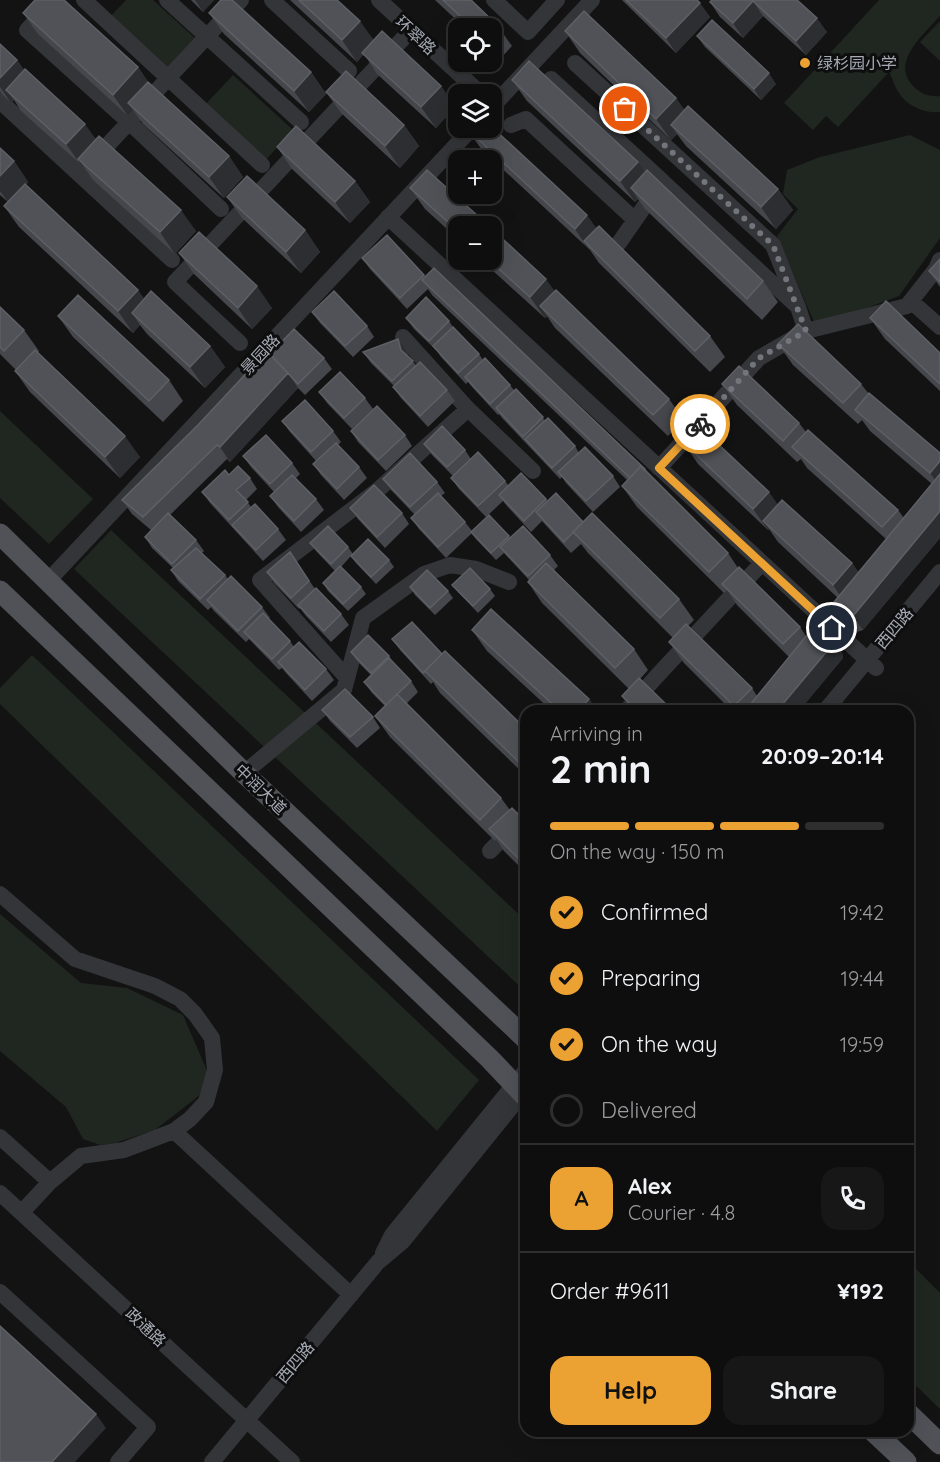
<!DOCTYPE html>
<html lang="en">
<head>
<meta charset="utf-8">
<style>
  :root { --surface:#0e0e0f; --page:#171718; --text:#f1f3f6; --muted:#9b9c9e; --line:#2e2e2f; --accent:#eca233 }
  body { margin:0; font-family:Quicksand,"Noto Sans SC",sans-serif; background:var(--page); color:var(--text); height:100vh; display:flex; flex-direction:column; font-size:22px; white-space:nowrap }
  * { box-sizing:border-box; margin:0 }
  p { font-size:20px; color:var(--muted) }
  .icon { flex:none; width:33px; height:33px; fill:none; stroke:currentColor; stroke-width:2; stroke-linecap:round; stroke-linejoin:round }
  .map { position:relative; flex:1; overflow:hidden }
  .panel { position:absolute; left:520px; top:705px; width:394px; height:732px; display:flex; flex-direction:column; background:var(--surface); border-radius:18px; box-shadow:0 6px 24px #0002,0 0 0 2px var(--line) }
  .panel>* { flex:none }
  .controls { position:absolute; left:448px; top:18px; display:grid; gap:12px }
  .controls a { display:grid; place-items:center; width:54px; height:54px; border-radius:12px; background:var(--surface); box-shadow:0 6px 24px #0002,0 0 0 2px var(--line); font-size:30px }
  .pin { position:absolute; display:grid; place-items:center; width:51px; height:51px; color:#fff; margin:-26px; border:3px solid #fff; border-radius:50%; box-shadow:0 2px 6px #0007 }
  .courier { position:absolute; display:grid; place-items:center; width:60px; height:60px; margin:-30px; border:4px solid #eca233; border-radius:50%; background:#fff; color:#222; box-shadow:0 2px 8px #0007 }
  .headline em { font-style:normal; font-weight:800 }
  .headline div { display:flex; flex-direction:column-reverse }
  .headline { display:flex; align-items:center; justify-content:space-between; height:102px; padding:0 30px }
  h1 { font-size:39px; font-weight:800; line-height:45px }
  .bar { display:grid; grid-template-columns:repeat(4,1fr); gap:9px 6px; align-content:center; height:72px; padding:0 30px }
  .bar i { height:8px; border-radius:4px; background:var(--line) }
  .bar .current { background:var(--accent) }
  .bar p { grid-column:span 4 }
  .line { display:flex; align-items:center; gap:15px; padding:0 30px; border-top:2px solid var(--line) }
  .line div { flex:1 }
  .round { display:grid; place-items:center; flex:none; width:63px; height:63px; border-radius:18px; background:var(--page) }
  ol { padding:0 30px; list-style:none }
  li { display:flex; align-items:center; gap:18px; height:66px }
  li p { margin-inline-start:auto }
  li .icon { padding:6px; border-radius:50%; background:var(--accent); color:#111; stroke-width:4 }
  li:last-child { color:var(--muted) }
  li i { width:33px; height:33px; border:3px solid var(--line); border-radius:50% }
  .cta { display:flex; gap:12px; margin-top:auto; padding:12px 30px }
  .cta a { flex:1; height:69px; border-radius:18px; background:var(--accent); color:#111; font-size:24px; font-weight:800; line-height:69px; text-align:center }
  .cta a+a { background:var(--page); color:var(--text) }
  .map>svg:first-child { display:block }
  .green { fill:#1f2720 }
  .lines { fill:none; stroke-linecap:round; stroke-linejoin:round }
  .minor { stroke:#343539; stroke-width:16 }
  .major { stroke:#505258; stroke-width:21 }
  .wall { fill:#46474c }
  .shaded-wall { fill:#2d2e31 }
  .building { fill:#505257; stroke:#5e6066; stroke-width:1.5 }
  .done { stroke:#72757c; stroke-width:6; stroke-dasharray:0 10.8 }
  .route { stroke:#eca233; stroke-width:8 }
  .poi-dot { fill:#eca233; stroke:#0e0e0f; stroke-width:2 }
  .labels { text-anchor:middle; stroke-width:6; stroke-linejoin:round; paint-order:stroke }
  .street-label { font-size:16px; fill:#a5aab4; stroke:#0e0e0f }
  .poi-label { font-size:16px; fill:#a5aab4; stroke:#0e0e0f; text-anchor:start }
</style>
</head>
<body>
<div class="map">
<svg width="940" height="1462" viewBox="0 0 940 1462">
  <rect width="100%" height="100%" fill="#131314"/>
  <path class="green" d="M126,0H153L196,39L166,72L108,19Z
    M879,0H940V16C924,34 889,63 914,87C921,94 930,97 940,96V112C924,114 905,105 897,90C894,85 892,77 889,72L838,127L826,116L813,130L784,103Z
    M940,21V61L920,42Z
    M233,75L293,130L263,163L203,107Z
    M910,135L940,150V238L899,296L861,310L814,322L777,236L798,209L783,194L787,170L820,157Z
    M0,411L93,499L49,544L0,498Z
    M111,530L526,921V992L74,569Z
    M32,655L479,1080L437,1131L0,704V688Z
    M0,914L81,983L127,988L183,1015L208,1073L200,1095L155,1130L115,1143L100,1145L83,1139L66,1107L0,1051Z
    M909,1262L940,1293V1409L909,1379Z"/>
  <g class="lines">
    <path class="minor" d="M54,0L27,30L129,122L80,175
      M84,0L168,78L241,0
      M167,0L301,122
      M272,0L349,71
      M379,0L481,94
      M494,0L528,32L557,0
      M575,63L773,245L798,307
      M551,79L662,181
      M0,101L172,260
      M492,107L592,0
      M511,125L526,119L635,220
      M221,209L129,122L168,78L262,165
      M388,217L876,668
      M619,243L662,181L798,307L806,331
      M912,302L940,327
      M403,337L468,409L533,471
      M240,343L175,282L411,30
      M659,468L759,358L806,331L907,306L936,269L940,260
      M48,581L472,128
      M347,678L260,580L379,489L468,409
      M626,711L656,677L762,563
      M825,711L940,572
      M244,773L344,690L363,618L424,574L450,565L476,569L509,582
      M490,851L526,815
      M0,894L75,959L155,986L180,999L195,1014L212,1038L215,1070L206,1102L190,1119L174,1131L124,1150L81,1156L50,1182
      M174,1131L351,1295
      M0,1137L50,1182L22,1212
      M0,1193L292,1462
      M383,1253L392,1235L526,1070
      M0,1292L148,1427L118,1462
      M212,1462L378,1262L403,1241L526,1089"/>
    <path class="major" d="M0,534L244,773L526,1039
      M0,591L490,1059L526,1097
      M909,1414L940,1444
      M873,1431L906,1462"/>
  </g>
  <path class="wall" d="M191,0H214L203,12Z
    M290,0H337L374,40L441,86L455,107L436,128L377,74L364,54L357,62Z
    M435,0H471L497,25L512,46L499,60L492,54V28H465Z
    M622,0H697L710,17L676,53Z
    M797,0L827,32L806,55L763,16L743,38L720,17L710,2Z
    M23,13L138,67L148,82L229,156L243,177L224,198L143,124L133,110L128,116L38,34Z
    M209,13L311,72L326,94L309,112L224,34Z
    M565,31L676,98L684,110L778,189L793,210L776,229L686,146L677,134L671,140L580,53Z
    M697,36L776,84L761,100L705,47Z
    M0,44L17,60L24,70L96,139L196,231L175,254L93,180L82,164L81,165L21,111L14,100L11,103L0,92Z
    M512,80L645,173L763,281L778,302L762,320L645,209L638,199L635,202L527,101Z
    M326,92L404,125L419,146L400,168L341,113Z
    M467,129L597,228L710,336L725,357L710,372L599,263L590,250L482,150Z
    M277,147L355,181L370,202L350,223L292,169Z
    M0,148L14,161L28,182L26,185L144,299L210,346L225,367L205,388L147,334L140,325L133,333L19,227L4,206L8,202L0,195Z
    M410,188L459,226V240L425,209Z
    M227,197L305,230L320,252L301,273L242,218Z
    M179,253L272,308L252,329L194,274Z
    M362,258L424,275L645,469L650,475L728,553L738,568L800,627L806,636L832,637L842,652L843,658L799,711H732L684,663L669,642L673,638L588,553L581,544L571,553L542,521L531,532L507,506L503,501L486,517L459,489L451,478L453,476L432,455L424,444L465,450L471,459L505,481L509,486L546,499L548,501L583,522L679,599L694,620L688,626L752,688L757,696L789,657L737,605L727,590L724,593L637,507L622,486L627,480L432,295L428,289L407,309L370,269Z
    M940,259V287L929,271Z
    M481,260H492L554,291L669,399L684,420L668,436L555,328L547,316L545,318Z
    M0,307L24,330L39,351L38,353L140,457L120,478L30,392L15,371L16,370L0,354Z
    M312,312L367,326L374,337L353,357L320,323Z
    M58,316L169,380L183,401L163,422L73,337Z
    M406,318L449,321L453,327L479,354L483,360L510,385L514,390L545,420L575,446L579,453L613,476L620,487L593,512L566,483L562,477L560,479L503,419L499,414L498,415L473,388L468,382L466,384L441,357L437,351L414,329Z
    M870,318L940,353V391L885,339Z
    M398,339L406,350L408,356L416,365L447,390L455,401L428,427L401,398L393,387L394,386L371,363L363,352Z
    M778,344L861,384L869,394L940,453V538L863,630L854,633L841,622L830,607L838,598L778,542L769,529L768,530L698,464L683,442L778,505L852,563L859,573L886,539L807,468L801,459L797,462L737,405L722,384L799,423L806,432L898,510L904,518L932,484L870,431L862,420L858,424L793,365Z
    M270,354L324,358L332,369L305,395L297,387L298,388L230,462L227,459L170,515L196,540L204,551L202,553L225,575L228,579L262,607L270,618L269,619L290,641L294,647L326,669L334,680L312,701L286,673L282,668L279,670L249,639L246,642L214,611L211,607L208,610L178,581L171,570L173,568L152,548L145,537L151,530L132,514L122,500Z
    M319,392L365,398L373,409L352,429L327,403Z
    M282,421L333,431L341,442L338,445L359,467L367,478L344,500L321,475L313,464L316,461L290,432Z
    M351,431L405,435L412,446L386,471L358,442Z
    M243,456L292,463L300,474L296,478L316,499L324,510L301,532L278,507L270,496L274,492L251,467Z
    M229,475L250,478L257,489L246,500L251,507L278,529L286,540L263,561L210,503L202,492Z
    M383,479L437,482L445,493L441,496L465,522L472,531L509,536L510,538L550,555L558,566L554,570L634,649L648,670L640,679L673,711H633L622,696L629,689L542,603L528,582L529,580L504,553L496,560L476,539L472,533L446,558L419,529L411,518L415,515L391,490Z
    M350,508L402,513L409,524L385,548L358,519Z
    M310,543L348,547L353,554L389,560L394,567L376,584L356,563L351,556L341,567L361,587L366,594L348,611L328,591L323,583L335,571L316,551Z
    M290,552L315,589L341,614L349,625L331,642L306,616L300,608L299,609L274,583L267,572Z
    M452,585L490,589L495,596L478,613L458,592Z
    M410,587L448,591L453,598L435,615L415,595Z
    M472,630L589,699L597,711H552L487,651Z
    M392,639L442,654L526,729V776L440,693L433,682L431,684L400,650Z
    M351,652L389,656L394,664L411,681L418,692L406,704L501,798L510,810L526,822V873L504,851L496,839L495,841L390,737L375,716L385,706L372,693L364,682L371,675L356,660Z
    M322,710L373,717L380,728L357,748L330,721Z"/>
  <path class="shaded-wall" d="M195,0H214L203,12Z
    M753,1L763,16L743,38L733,23Z
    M700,3L710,17L676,53L666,38Z
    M817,18L827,32L806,55L796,41Z
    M360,21L375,42L357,62L342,40Z
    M17,60L32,81L6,90L14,100L11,103L0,87V78Z
    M138,67L153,89L128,103L133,110L128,116L113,95Z
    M311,72L326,94L309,112L294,91Z
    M769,73L776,84L761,100L754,89Z
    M441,86L455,107L436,128L421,107Z
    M676,98L691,119L671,125L677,134L671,140L656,119Z
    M85,124L100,145L78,159L82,164L81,165L66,144Z
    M404,125L419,146L400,168L385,146Z
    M229,156L243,177L224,198L209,177Z
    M14,161L28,182L9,203L0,191V176Z
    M638,162L652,183L631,188L638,199L635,202L620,181Z
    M355,181L370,202L350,223L335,202Z
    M778,189L793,210L776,229L761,207Z
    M181,210L196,231L175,254L160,232Z
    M587,215L602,236L584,241L589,250L575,229Z
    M305,230L320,252L301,273L286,252Z
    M546,279L561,300L540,306L547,316L545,318L530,297Z
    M257,286L272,308L252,329L238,308Z
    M138,290L153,311L132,313L140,325L133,333L118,311Z
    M398,339L406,350L409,361L401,350Z
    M210,346L225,367L205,388L190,367Z
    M288,373L298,388L230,462L220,447Z
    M125,436L140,457L120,478L105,457Z
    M940,461V487L930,473Z
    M769,492L784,513L763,521L769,529L768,530L753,509Z
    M940,511V538L863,630L853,616Z
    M852,563L867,585L847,606L833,585Z
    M832,637L842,652L843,658L799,711H777Z
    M589,699L597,711H578Z
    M96,1414L106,1428L75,1462H52Z"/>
  <path class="building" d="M35,0H64L138,67L113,95L23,13Z
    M221,0H232L311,72L294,91L209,13Z
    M299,0H337L360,21L342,40Z
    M443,0H471L497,25L492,31V28H473Z
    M626,0H697L700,3L666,38Z
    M712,0H797L817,18L796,41L753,1L733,23L710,2Z
    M584,11L676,98L656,119L565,31Z
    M712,20L769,73L754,89L697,36Z
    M382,31L441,86L421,107L362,53Z
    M0,44L17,60L0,78Z
    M529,61L638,162L620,181L512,80Z
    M25,69L85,124L66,144L6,90Z
    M346,71L404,125L385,146L326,92Z
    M148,82L229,156L209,177L128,103Z
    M688,106L778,189L761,207L671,125Z
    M296,126L355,181L335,202L277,147Z
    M492,127L587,215L575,229L467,129L469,128H492Z
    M99,136L181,210L160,232L78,159Z
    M0,148L14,161L0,176Z
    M427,170L489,226H459V232L410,188Z
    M647,170L763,281L747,299L631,188Z
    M247,176L305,230L286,252L227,197Z
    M25,184L138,290L118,311L4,206Z
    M599,226L710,336L695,351L584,241Z
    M492,229L546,279L530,297L489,260H492Z
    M199,232L257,286L238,308L179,253Z
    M387,235L424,275L400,298L362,258Z
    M940,259V282L929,271Z
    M434,268L645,469L644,470L641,466L630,478L422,280Z
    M556,290L669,399L653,415L540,306Z
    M151,291L210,346L190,367L132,313Z
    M334,291L367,326L345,346L312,312Z
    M78,295L169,380L149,401L58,316Z
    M426,297L449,321L429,341L406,318Z
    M886,301L940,353V384L870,318Z
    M0,307L24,330L4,351L0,347Z
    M798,324L861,384L843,403L778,344Z
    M453,327L479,354L458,373L433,346Z
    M294,329L324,358L298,384L270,354Z
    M398,339L401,350L413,361L392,381L363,352Z
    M35,350L125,436L105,457L15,371Z
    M267,351L288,373L220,447L217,445L143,517L122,500L198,425Z
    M485,358L510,385L490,404L465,377Z
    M420,362L447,390L420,416L393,387Z
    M739,366L799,423L783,441L722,384Z
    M340,372L365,398L344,418L319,392Z
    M516,389L543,417L523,437L496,408Z
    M869,393L940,453V461L930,473L855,410Z
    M305,400L333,431L311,452L282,421Z
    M377,406L405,435L378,460L351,431Z
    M548,418L575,446L552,468L525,439Z
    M442,426L465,450L447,467L424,444Z
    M699,426L769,492L753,509L683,442Z
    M808,430L898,510L882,527L792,447Z
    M266,435L292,463L270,484L243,456Z
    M336,443L359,467L337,489L313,464Z
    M585,447L613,476L586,501L558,472Z
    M478,452L505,481L478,506L451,478Z
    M410,453L437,482L410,507L383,479Z
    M238,466L250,478L236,490L248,502L229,520L202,492L225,470L229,475Z
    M641,466L728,553L709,572L622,486Z
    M521,473L546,499L524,521L499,495Z
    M940,474V511L853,616L844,618L830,607Z
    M292,475L316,499L294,521L270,496Z
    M374,485L402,513L377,537L350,508Z
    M438,493L465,522L438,547L411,518Z
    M556,493L583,522L564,542L536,512Z
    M782,500L852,563L833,585L763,521Z
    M255,504L278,529L256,550L232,525Z
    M168,513L196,540L172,564L145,537Z
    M592,513L679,599L660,618L573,532Z
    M489,515L509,536L491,553L471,532Z
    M328,526L348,547L331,564L310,543Z
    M523,526L550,555L528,576L500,547Z
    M368,539L389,560L371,577L351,556Z
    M196,548L225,575L200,599L171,570Z
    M290,552L309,581L291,598L267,572Z
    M546,563L634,649L615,668L528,582Z
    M340,566L361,587L343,604L323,583Z
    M739,567L800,627L783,644L722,584Z
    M470,568L490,589L473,606L452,585Z
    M427,570L448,591L430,608L410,587Z
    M231,576L262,607L238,631L207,600Z
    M316,588L341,614L324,631L298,605Z
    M491,609L589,699L578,711H560L472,630Z
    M263,613L290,641L272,659L244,632Z
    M412,622L442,654L423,673L392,639Z
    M686,624L752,688L734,706L669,642Z
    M816,624L832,637L833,644L777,711H745Z
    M368,635L389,656L371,673L351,652Z
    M299,642L326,669L305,690L278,662Z
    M445,651L526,729V769L425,671Z
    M389,658L411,681L386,705L364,682Z
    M639,678L673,711H637L622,696Z
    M345,689L373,717L350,737L322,710Z
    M397,694L501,798L480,820L375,716Z
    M512,808L526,822V866L489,829Z
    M0,1326L96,1414L52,1462H0Z"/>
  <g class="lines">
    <path class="done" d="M625,109L773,245L806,331L759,358L700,424"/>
    <path class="route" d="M700,424L659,468L832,628"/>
  </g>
  <circle class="poi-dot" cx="805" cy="63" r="6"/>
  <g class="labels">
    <g class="street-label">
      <text transform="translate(416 35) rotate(43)" y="6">环翠路</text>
      <text transform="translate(260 354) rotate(-47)" y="6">景园路</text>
      <text transform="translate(894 628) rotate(-50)" y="6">西四路</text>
      <text transform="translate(261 789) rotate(44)" y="6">中润大道</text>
      <text transform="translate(146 1327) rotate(43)" y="6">政通路</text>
      <text transform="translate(295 1362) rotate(-50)" y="6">西四路</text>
    </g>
    <g class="poi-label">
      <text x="817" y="69">绿杉园小学</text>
    </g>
  </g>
</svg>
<div class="controls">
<a><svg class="icon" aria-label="locate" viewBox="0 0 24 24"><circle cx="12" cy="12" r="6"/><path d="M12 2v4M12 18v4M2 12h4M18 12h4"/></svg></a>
<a><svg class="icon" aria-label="layers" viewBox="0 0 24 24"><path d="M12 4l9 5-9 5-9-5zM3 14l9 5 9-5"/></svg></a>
<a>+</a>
<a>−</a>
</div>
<div class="pin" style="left:625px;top:109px;background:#ea580c"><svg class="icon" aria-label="bag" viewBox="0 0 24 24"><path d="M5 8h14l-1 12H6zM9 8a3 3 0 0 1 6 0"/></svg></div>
<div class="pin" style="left:832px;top:628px;background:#1f2937"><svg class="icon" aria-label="home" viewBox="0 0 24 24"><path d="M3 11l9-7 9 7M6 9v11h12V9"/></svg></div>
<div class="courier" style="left:700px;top:424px"><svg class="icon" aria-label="bike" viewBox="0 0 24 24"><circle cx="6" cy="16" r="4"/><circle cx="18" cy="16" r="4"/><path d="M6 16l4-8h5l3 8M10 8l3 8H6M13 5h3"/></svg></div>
<section class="panel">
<div class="headline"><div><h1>2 min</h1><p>Arriving in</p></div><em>20:09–20:14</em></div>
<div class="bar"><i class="current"></i><i class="current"></i><i class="current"></i><i></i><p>On the way · 150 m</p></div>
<ol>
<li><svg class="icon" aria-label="check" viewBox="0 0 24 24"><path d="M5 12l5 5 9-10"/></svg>Confirmed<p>19:42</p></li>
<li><svg class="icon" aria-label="check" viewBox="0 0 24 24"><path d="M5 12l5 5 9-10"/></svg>Preparing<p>19:44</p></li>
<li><svg class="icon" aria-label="check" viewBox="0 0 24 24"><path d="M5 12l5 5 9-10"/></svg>On the way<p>19:59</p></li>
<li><i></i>Delivered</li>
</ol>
<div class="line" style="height:108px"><b class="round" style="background:var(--accent);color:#111">A</b><div><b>Alex</b><p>Courier · 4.8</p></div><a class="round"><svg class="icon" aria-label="phone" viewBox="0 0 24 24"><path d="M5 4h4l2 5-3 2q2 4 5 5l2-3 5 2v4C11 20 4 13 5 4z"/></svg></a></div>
<div class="line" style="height:78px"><div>Order #9611</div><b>¥192</b></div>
<div class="cta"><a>Help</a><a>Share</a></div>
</section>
</div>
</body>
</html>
